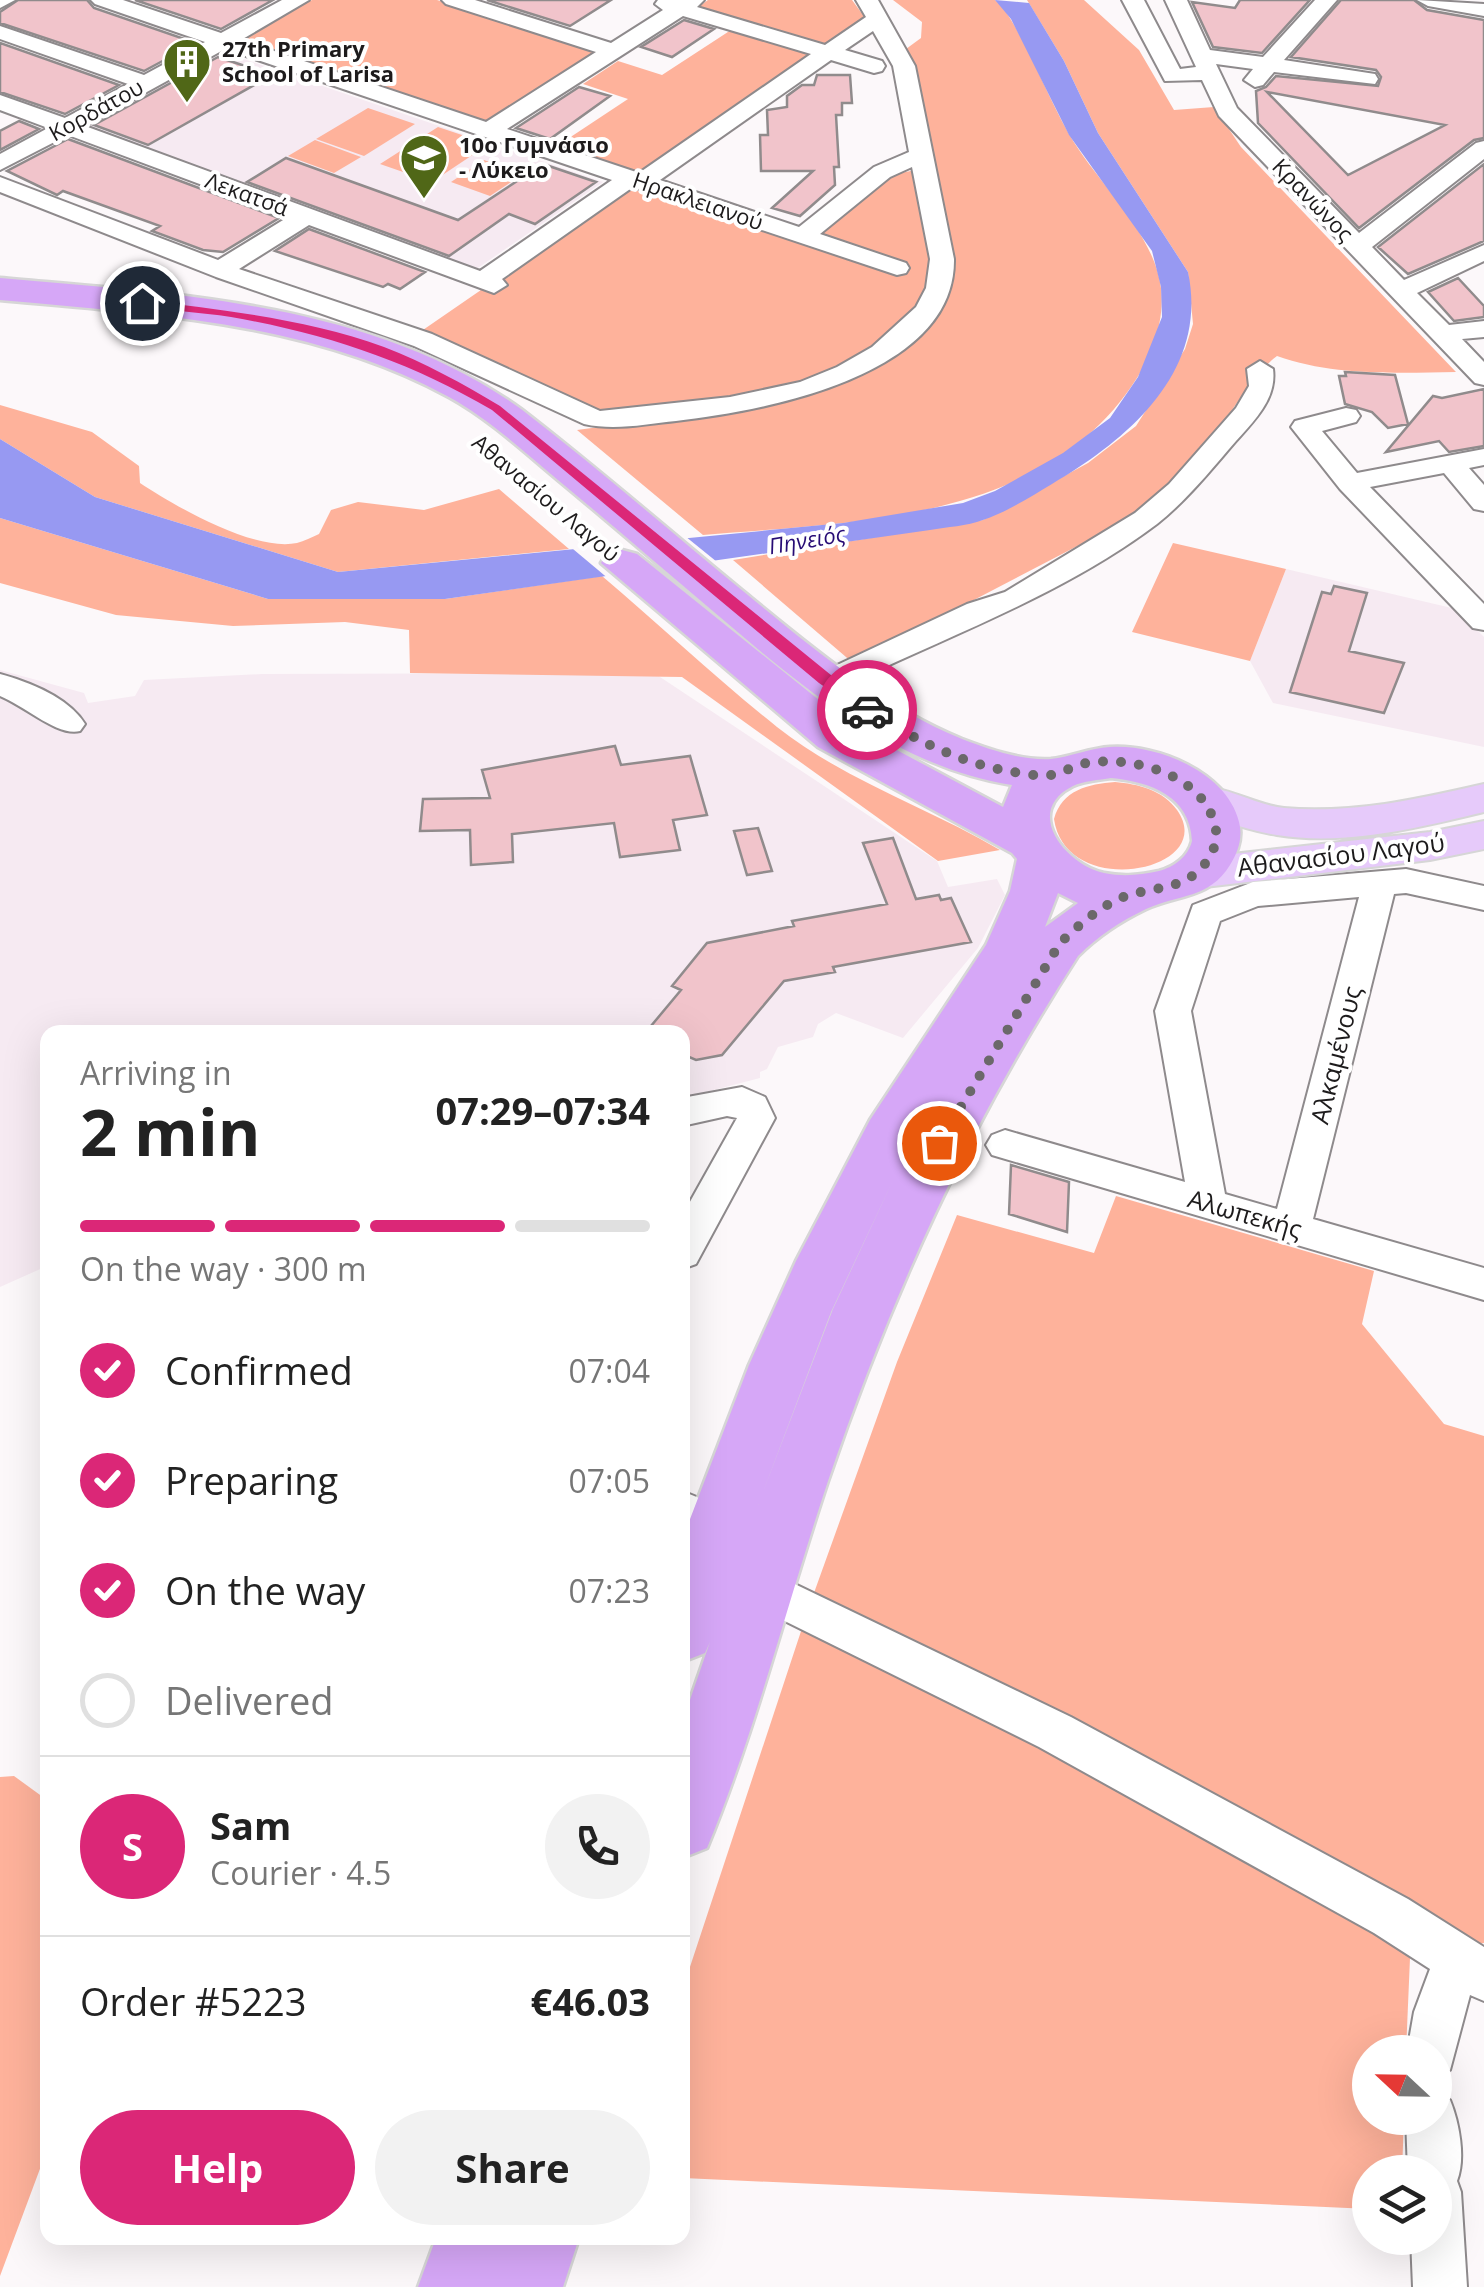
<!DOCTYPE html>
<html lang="en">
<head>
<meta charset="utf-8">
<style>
  :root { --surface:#fff; --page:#f2f2f2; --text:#222; --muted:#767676; --line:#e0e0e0; --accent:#db2777 }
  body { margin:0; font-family:"Open Sans",sans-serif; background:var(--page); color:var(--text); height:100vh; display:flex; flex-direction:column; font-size:38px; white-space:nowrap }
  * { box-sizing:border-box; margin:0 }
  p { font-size:32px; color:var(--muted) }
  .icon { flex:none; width:55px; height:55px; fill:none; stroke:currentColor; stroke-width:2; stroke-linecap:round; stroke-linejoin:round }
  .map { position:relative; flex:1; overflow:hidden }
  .sheet { position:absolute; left:40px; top:1025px; width:650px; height:1220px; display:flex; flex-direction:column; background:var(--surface); border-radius:20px; box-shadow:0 10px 40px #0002 }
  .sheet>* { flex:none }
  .needle { width:65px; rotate:292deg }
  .fabs { position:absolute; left:1352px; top:2035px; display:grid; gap:20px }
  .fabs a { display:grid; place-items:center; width:100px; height:100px; border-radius:50%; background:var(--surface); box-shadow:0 10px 40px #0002; font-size:50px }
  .pin { position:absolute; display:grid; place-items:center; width:85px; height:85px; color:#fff; margin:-42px; border:5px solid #fff; border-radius:50%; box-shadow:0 2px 10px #0007 }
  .courier { position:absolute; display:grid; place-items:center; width:100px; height:100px; margin:-50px; border:8px solid #db2777; border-radius:50%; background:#fff; color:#222; box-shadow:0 2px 12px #0007 }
  .head em { font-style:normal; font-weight:700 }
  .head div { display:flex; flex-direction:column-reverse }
  .head { display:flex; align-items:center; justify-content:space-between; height:170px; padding:0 40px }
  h1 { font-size:65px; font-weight:700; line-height:75px }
  .bar { display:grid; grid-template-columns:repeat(4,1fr); gap:15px 10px; align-content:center; height:120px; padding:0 40px }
  .bar i { height:12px; border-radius:8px; background:var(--line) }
  .bar .active { background:var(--accent) }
  .bar p { grid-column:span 4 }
  .line { display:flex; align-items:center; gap:25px; padding:0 40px; border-top:2px solid var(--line) }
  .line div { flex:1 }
  .round { display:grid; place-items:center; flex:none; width:105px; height:105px; border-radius:52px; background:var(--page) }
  ol { padding:0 40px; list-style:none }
  li { display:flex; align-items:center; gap:30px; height:110px }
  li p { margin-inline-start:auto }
  li .icon { padding:10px; border-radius:50%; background:var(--accent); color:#fff; stroke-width:4 }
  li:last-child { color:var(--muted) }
  li i { width:55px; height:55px; border:5px solid var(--line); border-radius:50% }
  .cta { display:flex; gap:20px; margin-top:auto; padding:20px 40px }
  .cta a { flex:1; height:115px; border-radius:60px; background:var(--accent); color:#fff; font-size:40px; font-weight:700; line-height:115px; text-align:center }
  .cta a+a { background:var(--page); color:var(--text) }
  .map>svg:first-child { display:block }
  .built { fill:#f6eaf2 }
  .green { fill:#feb29b }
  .water { fill:#9799f2 }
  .pier { fill:#fcf8fa }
  .building { fill:#f1c4cb; stroke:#908b8c; stroke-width:2.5; fill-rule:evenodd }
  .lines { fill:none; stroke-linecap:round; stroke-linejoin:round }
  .minor-casing { stroke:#8e8a8c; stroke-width:4 }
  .major-casing { stroke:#d6d6d6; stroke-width:4 }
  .highway-casing { stroke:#d6d6d6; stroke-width:5 }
  .minor { fill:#fff; fill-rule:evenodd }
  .major { fill:#e6cafa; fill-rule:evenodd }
  .highway { fill:#d6a7f7; fill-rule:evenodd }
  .route { fill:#db2777 }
  .done { stroke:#6b686a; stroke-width:10; stroke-dasharray:0 18 }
  .labels { text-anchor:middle; stroke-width:8; stroke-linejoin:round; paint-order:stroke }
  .far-poi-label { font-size:22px; font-weight:bold; fill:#1d1b1c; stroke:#fff; text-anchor:start }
  .far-street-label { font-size:22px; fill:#1d1b1c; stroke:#fff }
  .far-water-label { font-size:22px; font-style:italic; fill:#270c75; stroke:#fff }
  .street-label { font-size:25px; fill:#1d1b1c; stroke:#fff }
</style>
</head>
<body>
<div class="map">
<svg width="1484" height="2287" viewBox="0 0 1484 2287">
  <rect width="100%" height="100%" fill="#fcf8fa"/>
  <path class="built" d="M223,52L603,182L469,274L81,129Z
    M1286,569L1456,609L1484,637V747L1273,703L1250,661Z
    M0,670L84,693L88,703L135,696L144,680L262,674L654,673L937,861L948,887L997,879L1005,895L978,948L903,1038L836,1013L818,1024L813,1037L778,1047L767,1069L760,1072V1078L683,1098L682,1032H48L47,1266L0,1287Z"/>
  <path class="green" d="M312,0H437L601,51L484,125L233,42Z
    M708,0H852L866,19L826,48L694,10Z
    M893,0H995L1002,6C1030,46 1045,92 1069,134C1097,183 1154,232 1161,288C1165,323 1151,359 1131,387C1037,523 851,522 703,535L577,430L725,410L846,380L940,303L914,83L906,49L921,38L922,22Z
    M1027,0H1084L1139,50L1174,110L1214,107L1241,147L1456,372C1397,373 1333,376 1277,356C1251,376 1238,404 1218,430C1194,462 1166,490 1135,516L853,663L733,560L983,520L1088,463L1136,426L1185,349L1193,324L1188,272L1098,133L1064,61Z
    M731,30L811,54L636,176L554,148L628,99L583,84L618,61L662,75Z
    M368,108L415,124L364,156L316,139Z
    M438,127L489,144L432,182L380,164Z
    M315,140L361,157L334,173L288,156Z
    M484,160L523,174L490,196L451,182Z
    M916,170L934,251L930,286L913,315L861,358L783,389L704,404L608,415L420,332L633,185L804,245L890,175Z
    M0,405L92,432L139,466L140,483C175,506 254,552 297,543C304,541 312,537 319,534L331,510L358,502L424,510L499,489L569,549L338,572L95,497L0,439Z
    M0,518L268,599H445L602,576C661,626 717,679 777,727C844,780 927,807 1000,850L938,861L682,677L410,673L409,630L345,622L233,626L116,615L0,583Z
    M1173,543L1286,569L1250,661L1132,632Z
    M1115,782C1138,784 1163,790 1177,810C1220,871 1066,902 1054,819C1062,790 1088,784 1115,782Z
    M1116,1196L1374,1271L1362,1324L1444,1424L1484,1436V1943L1410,1958L1406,2052H1370V2118H1404L1402,2172H1370V2209L683,2178V1988L810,1604L897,1362L957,1215L1094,1253Z
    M14,1776L47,1800V2150L0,2276V1777Z"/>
  <path class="water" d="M995,0L1029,3L1064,61L1098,133L1188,272C1209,371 1129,439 1052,484C1030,497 1007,512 983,520C967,526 947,527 930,530L445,599H268L0,518V439L95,497L338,572L843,523L963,503L995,491L1063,453L1110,418L1138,377L1162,317L1161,287L1152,251L1069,135L1011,19Z"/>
  <path class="pier" d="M680,532L722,566L610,580L567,544Z"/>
  <path class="building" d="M18,0H87L94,8L196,43L144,71L0,23V12Z
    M135,0H273L221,29Z
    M487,0H611L570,26Z
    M1240,0H1310L1262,53L1213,47L1192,2L1235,8Z
    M1341,0H1414L1427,10L1484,20V138L1474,140L1359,228L1258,123L1256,91L1266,87L1276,76L1378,86L1381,77L1376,70L1291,57ZM1267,92L1445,125L1348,175Z
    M684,20L714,29L672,57L641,47Z
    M0,43L119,85L65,114L0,92Z
    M218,57L272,75L148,145L94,125Z
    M817,75H850L852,103H842V115H836L839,167H834L835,185L800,216L772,208L813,171H761L760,135H768L767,110L787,107V96L802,85H814Z
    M579,87L610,96L550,139L516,128Z
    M19,121L39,129L0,150V131Z
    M68,139L279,218L223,252L203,250L152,231L160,226L63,191L57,195L7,171Z
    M286,158L458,220L543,164L596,182L535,224L509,214L449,256L247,182Z
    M1484,164V241L1408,274L1378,247Z
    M309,229L425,272L400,289L388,284L383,287L275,251Z
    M1458,278L1484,306V317L1454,321L1428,292Z
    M1345,372L1395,375L1408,424L1388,428L1372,412L1345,404L1339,376H1346Z
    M1484,389V446L1449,452L1439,441L1386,452L1433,396L1442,398Z
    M1334,586L1367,593L1349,651L1404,663L1384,713L1290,692L1322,592L1331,594Z
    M615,746L621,765L690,756L707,815L673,820L680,850L620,857L614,823L512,834L513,862L471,865L470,830L420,831L423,799L490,798L482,770Z
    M758,828L772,871L747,875L734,831Z
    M893,838L916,899L939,895L941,900L951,898L971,942L833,967L835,972L784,981L722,1055L696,1060L682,1054V1032H646L681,990L672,986L707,943L794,926L792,921L887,904L863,843Z
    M1011,1165L1069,1182L1067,1232L1009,1214Z"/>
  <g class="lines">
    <g class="minor-casing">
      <path id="minor" d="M0,0H15L0,8Z
        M91,0H123L221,33L282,0H309L241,40L486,122L596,52L446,4L442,0H475L611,43L663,10L655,4L658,0H704L697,7L825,45L866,17L856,0H878L915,66L954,259C956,376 764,411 676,421C646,424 615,431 584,424L414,346L216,277L0,192V177L218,260L288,217L68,135L0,170V154L48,128L0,110V95L65,118L128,84L0,39V26L144,75L205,42L95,4ZM683,16L811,54L639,173L507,129ZM873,31L893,66L909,152L874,167L799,227L660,180L831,60L874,73L882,71L885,66L882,61L845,50ZM225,49L612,180L480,271L85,126ZM912,167L930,259L926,288L916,307L872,347L837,367L800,382L730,397L600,411L432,334L239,269L309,225L494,293L507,285L502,279L633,187L897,275L906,273L909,268L906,263L820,234L890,177Z
        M1122,0H1144L1180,69L1196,67L1165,0H1187L1210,50L1263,57L1315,0H1337L1284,60L1375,74L1378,79L1375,84L1274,72L1263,85L1255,87L1244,80L1253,69L1216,64L1237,108L1359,233L1476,143L1484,141V159L1372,247L1404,280L1484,245V261L1417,293L1449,325L1484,321V337L1462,339L1484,362V385L1475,383L1219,116L1202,80L1165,81Z
        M1417,0L1484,4V16L1428,6Z
        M1260,361L1273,369C1277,398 1255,420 1236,441C1211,470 1187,500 1157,524C1067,592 958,632 857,680H835L831,673L835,666L967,604L1005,592L1135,513L1169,484L1236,408L1249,386L1247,369Z
        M1346,408L1356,410L1360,416L1356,422L1322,431L1357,473L1484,449V465L1469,468L1484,485V511L1474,509L1444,473L1370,487L1484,604V630L1473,628L1340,489L1291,427L1295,421Z
        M0,674C29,682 68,697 85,724L80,731C58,737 25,706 0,696Z
        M1406,869L1484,886V910L1406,893L1394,894L1313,1219L1484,1268V1300L992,1155L986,1145L992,1135L1005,1130L1185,1182L1155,1011L1193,905L1253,882ZM1359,897L1277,1209L1225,1194L1191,1011L1220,921L1258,906Z
        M742,1087L765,1097L775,1118L696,1264L682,1269V1216L737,1118L727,1116L682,1126V1098Z
        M682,1491L755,1521L762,1535L755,1549L740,1554L682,1530Z
        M745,1560L1071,1717L1408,1899L1484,1947V2001L1470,1995L1450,2070L1435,2076V2052H1407L1414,2012L1430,1969L1374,1933L1039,1747L730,1594L723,1580L730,1566Z
        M1435,2094L1450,2100C1459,2122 1466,2158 1457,2181L1461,2192L1467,2287H1413L1411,2238H1435V2172H1408L1406,2118H1435Z"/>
    </g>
    <g class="major-casing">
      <path id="major" d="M1484,784V812C1418,828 1345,846 1277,835C1246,830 1217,819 1187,809L1181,799L1187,789C1219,780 1252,805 1284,808C1351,814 1419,799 1484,784Z
        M1484,821V849L1430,860L1197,888L1182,883L1176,873L1182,863L1197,858L1430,832Z"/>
    </g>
    <g class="highway-casing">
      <path id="highway" d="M0,278C176,294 372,302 521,409C599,469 673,534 749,596C816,651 882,706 962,739C988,749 1022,761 1051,759C1070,757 1090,748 1110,747C1157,744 1227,772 1239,822C1243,838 1238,852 1230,865C1209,899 1179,894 1146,909C1121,921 1098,936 1078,956C970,1123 892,1293 828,1481C787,1603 756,1730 707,1848L682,1858V1723L710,1642L705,1653L682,1662V1540L749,1365L796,1261L870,1120L986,945L1010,891L1017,859L1012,853L818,747L601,563L607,554L622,550L637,554L850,725L1003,807L1012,785C894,766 802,687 714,612C662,568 610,523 558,480C523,451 489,419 449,397C312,322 153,314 0,300ZM1111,778C1151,782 1190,796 1192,841C1188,857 1174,867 1159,871C1140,875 1124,877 1104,873C1066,865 1022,811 1073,786C1083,781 1099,780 1111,778ZM1058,893L1078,903L1045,927ZM895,1176L833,1309L758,1505L831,1312Z
        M436,2238H579L563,2287H418Z"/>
    </g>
    <use href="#minor" class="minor"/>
    <use href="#major" class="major"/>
    <use href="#highway" class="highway"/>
  </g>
  <path class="route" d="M142,300C223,310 307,319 384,347C424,362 463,384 500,406L874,710L862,713L819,683L492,410C408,361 327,334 231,317C200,312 169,311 138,306Z"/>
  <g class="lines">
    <path class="done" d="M867,710C908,735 951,759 998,769C1014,772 1035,777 1051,775C1063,773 1075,765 1087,763C1130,756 1194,772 1212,816C1220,833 1216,851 1204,865C1182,892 1150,886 1121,898C1098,908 1078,926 1060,943L939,1143"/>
  </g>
  <defs>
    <g id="building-pin" transform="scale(2.5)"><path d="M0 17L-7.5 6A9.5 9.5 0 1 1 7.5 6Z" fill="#506717" stroke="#fff"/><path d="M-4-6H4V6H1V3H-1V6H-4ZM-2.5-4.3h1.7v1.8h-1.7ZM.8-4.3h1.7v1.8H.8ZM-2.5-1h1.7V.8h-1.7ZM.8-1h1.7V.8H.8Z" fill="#fff"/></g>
    <g id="school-pin" transform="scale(2.5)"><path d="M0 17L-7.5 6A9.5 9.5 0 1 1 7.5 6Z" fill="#506717" stroke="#fff"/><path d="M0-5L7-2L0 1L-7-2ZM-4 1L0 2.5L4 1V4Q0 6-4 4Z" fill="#fff"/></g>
  </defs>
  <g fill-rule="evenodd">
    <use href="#building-pin" x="187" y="62"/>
    <use href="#school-pin" x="424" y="158"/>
  </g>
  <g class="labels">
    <g class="far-poi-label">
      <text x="222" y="57">27th Primary<tspan x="222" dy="25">School of Larisa</tspan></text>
      <text x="459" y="153">10ο Γυμνάσιο<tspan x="459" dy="25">- Λύκειο</tspan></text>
    </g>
    <g class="far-street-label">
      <text transform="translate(96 110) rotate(-29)" y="8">Κορδάτου</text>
      <text transform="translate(247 194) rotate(20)" y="8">Λεκατσά</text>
      <text transform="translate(1313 200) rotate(46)" y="8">Κρανώνος</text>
      <text transform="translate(698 201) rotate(19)" y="8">Ηρακλειανού</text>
      <text transform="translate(546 498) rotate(40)" y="8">Αθανασίου Λαγού</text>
    </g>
    <g class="far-water-label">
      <text transform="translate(807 540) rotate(-10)" y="8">Πηνειός</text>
    </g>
    <g class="street-label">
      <text transform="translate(1341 855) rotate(-7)" y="9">Αθανασίου Λαγού</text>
      <text transform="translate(1336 1055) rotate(-76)" y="9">Αλκαμένους</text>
      <text transform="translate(1245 1214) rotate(16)" y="9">Αλωπεκής</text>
    </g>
  </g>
</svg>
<div class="fabs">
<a><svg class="needle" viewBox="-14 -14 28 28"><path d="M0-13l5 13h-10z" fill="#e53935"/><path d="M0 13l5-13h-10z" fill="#767676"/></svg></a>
<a><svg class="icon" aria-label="layers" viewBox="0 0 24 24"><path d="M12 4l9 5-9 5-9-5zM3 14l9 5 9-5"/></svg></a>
</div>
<div class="pin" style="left:939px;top:1143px;background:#ea580c"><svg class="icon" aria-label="bag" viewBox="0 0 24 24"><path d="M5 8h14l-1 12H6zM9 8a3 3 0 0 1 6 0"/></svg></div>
<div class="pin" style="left:142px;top:303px;background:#1f2937"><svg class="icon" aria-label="home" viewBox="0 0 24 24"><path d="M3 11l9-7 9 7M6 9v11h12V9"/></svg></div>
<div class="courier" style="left:867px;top:710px"><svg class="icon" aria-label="car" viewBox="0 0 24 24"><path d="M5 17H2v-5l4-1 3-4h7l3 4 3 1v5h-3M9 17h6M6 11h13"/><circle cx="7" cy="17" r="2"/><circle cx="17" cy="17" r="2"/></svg></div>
<section class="sheet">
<div class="head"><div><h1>2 min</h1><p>Arriving in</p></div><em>07:29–07:34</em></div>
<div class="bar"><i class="active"></i><i class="active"></i><i class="active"></i><i></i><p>On the way · 300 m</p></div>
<ol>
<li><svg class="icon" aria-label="check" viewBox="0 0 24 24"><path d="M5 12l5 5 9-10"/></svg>Confirmed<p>07:04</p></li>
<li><svg class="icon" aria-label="check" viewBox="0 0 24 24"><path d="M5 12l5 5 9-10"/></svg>Preparing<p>07:05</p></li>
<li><svg class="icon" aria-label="check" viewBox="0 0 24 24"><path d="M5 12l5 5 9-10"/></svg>On the way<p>07:23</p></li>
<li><i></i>Delivered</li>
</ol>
<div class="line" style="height:180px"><b class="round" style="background:var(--accent);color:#fff">S</b><div><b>Sam</b><p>Courier · 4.5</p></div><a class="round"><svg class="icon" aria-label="phone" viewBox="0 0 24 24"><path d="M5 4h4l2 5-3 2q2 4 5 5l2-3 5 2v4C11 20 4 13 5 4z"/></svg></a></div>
<div class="line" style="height:130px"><div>Order #5223</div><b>€46.03</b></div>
<div class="cta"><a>Help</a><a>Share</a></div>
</section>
</div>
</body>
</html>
